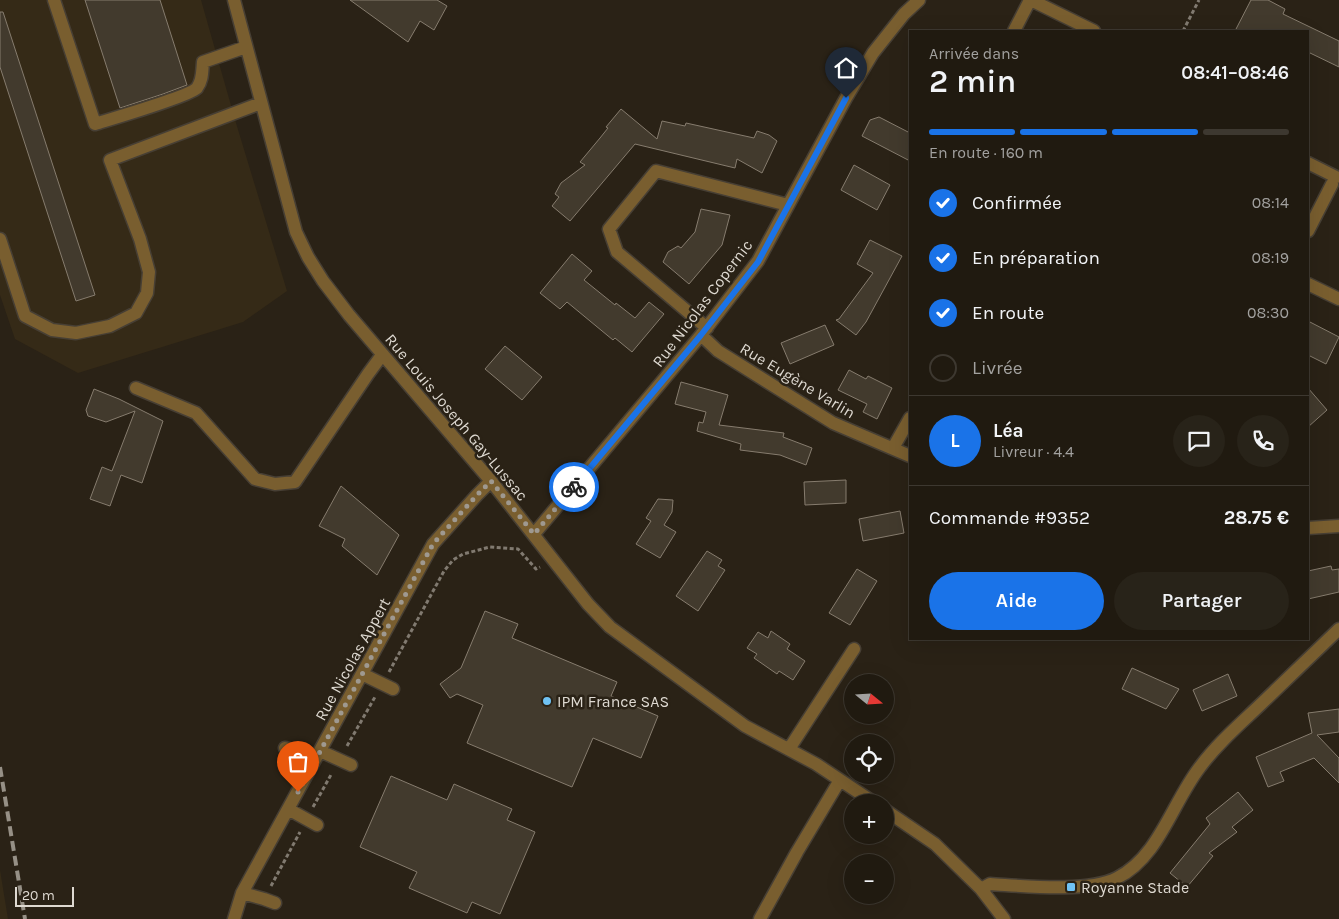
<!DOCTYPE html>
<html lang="fr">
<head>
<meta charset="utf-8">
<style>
  :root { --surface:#201a10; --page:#282319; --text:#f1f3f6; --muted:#a2a19f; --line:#3d3830; --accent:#1a73e8 }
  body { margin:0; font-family:Karla,sans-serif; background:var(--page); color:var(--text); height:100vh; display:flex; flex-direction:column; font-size:19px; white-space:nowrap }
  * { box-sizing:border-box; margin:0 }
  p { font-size:16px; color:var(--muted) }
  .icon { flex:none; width:28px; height:28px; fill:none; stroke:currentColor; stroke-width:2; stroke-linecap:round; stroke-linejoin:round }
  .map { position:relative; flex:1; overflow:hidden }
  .details { position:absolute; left:909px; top:30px; width:400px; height:610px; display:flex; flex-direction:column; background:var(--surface); border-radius:0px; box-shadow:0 5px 20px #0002,0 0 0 1px var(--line) }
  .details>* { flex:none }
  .needle { width:32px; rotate:108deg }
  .tools { position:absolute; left:844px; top:674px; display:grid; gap:10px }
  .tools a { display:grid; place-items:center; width:50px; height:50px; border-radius:50%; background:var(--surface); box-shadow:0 5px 20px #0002,0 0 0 1px var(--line); font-size:25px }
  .scale { position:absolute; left:15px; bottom:12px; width:59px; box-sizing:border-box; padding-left:5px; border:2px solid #ded9d1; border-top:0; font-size:14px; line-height:18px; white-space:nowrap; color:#ded9d1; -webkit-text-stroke:4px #2a2216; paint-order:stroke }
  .pin { position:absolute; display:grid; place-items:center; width:42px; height:42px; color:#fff; margin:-51px -21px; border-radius:50% 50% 50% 0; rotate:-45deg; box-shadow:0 0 5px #0007 }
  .pin .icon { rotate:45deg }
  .courier { position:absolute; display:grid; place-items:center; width:50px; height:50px; margin:-25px; border:4px solid #1a73e8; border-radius:50%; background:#fff; color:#222; box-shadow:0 1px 6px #0007 }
  .head em { font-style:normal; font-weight:600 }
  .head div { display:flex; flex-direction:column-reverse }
  .head { display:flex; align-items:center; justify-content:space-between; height:85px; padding:0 20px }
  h1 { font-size:32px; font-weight:600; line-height:38px }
  .bar { display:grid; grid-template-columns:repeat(4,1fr); gap:8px 5px; align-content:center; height:60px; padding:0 20px }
  .bar i { height:6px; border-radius:4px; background:var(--line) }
  .bar .active { background:var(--accent) }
  .bar p { grid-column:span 4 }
  .line { display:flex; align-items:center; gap:12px; padding:0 20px; border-top:1px solid var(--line) }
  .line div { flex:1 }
  .round { display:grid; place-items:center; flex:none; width:52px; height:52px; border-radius:26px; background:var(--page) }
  ol { padding:0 20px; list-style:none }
  li { display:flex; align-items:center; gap:15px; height:55px }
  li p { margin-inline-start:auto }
  li .icon { padding:5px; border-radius:50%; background:var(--accent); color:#fff; stroke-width:4 }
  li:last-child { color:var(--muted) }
  li i { width:28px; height:28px; border:2px solid var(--line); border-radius:50% }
  .button { display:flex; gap:10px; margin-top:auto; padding:10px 20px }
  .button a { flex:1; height:58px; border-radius:30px; background:var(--accent); color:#fff; font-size:20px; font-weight:600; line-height:58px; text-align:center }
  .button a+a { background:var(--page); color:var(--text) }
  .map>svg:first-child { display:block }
  .built { fill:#352a17 }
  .building { fill:#423a2d; stroke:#867c6e }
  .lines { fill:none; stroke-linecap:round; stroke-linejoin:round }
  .minor-casing { stroke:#473f34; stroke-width:15 }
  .path { stroke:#817a70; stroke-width:3; stroke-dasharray:4 2.5; stroke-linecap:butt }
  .minor { stroke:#795e2f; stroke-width:12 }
  .rail { stroke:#969086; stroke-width:4; stroke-dasharray:10 5; stroke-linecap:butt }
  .done { stroke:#9f9990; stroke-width:5; stroke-dasharray:0 9 }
  .route { stroke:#1a73e8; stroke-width:6 }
  .poi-dot { fill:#6fc2f4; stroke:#2a2216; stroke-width:2 }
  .labels { text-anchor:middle; stroke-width:5; stroke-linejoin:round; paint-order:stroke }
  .street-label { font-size:16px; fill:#ded9d1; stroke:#2a2216 }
  .poi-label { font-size:16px; fill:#ded9d1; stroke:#2a2216; text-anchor:start }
</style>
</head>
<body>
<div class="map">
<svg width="1339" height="919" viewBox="0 0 1339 919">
  <rect width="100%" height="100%" fill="#2a2216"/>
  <path class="built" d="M0,0H201L236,123L287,291L243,322L78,373L15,339L0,295Z
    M0,870L8,919H0Z"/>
  <path class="building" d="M85,0H160L187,85L163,94L120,108Z
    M350,0H437L447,6L434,30L420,21L408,42Z
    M1251,0H1268L1285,9L1283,14L1339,41V67L1308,52V31H1235Z
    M0,12H3L95,295L76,301L0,67Z
    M621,109L657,139L662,121L685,126L686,123L754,138L757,131L769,135L777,141L762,173L737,159L735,168L635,144L570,221L552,206L559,197L555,194L561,183L585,165L580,162L600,138L608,128L606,127Z
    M879,117L910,133V161L862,136L870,120Z
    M854,165L890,185L877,210L841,190Z
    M701,209L730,215L722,245L689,284L663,262L668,252L678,246L681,248L695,232Z
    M870,240L902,256L866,322L856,335L836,320L839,319L873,273L857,264Z
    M572,254L592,271L584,280L615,305L616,303L635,318L649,302L664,314L632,352L615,338L613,340L567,302L560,309L540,293Z
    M1308,321L1339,337L1326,364L1308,355Z
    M825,325L834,345L790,364L781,343Z
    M505,346L542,377L522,400L485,369Z
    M849,370L866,379L868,376L892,388L877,419L863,412L867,404L838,390Z
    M681,382L728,395L719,425L784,433L783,437L812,448L806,465L780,455L740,450L741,444L697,431L699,422L703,423L706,412L675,404Z
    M1308,388L1327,410L1308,427Z
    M94,389L119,399L163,421L142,483L121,475L110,506L90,499L102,467L112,471L135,411L106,422L88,416L86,410Z
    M846,480V503L805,505L804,482Z
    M341,486L399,535L377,575L342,546L345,539L319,526Z
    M658,499L673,500L672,512L664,525L676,532L660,558L636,544L651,521L646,518Z
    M900,511L904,533L863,541L859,519Z
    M707,551L722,560L718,566L725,570L698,611L676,596Z
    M1331,566L1332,570L1339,569V592L1308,599V571Z
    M857,569L877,581L850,625L829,613Z
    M485,611L518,624L512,638L617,682L611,696L658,716L641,758L593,738L572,787L467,743L483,705L457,694L450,698L440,684L461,668Z
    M771,631L790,644L787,649L805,661L793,680L779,671L777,674L754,658L757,654L747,648L758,632L768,638Z
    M1132,668L1179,689L1166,709L1122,689Z
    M1228,674L1237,696L1202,711L1193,690Z
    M1339,709V732L1317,735L1339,758V783L1314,758L1280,772L1284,781L1268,787L1256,757L1312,733L1308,713Z
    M391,776L447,800L454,784L512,809L507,820L535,832L500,914L472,902L467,913L409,888L417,872L360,847Z
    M1238,792L1253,810L1232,827L1237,832L1209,853L1213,856L1187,887L1170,873L1210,824L1206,818Z"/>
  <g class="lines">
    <g class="minor-casing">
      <path id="minor" d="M54,0L95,124C111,119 190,96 197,88C203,80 202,71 203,62L246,47
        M234,0L296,232L308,257L323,281L349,315L491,481L588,604L610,627L745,726L816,764L873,802
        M1031,0L1094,31
        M1014,31L1030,0
        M1308,163L1336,177
        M1308,231L1332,184
        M0,239L25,316L52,330L76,333L110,326L136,313L147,293L149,272L140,239L110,160L261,103
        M1308,284L1339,299
        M707,328L617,252L609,229L656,171L788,205
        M701,335L718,351L833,423L910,456
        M136,388L196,413L255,479L275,484L295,482L368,374L382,355
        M893,448L910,418
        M1308,528L1339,526
        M534,534L701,335L758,261L846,98L873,53L904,14L919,0
        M362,674L393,689
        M285,748L316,758
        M789,749L854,649
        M320,751L351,765
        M288,809L317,825
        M885,810L935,844L981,889L1004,919
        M981,889L990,884C1024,886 1087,893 1117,878C1159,857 1172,803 1200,767C1217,744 1239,725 1260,705C1286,680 1313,654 1339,629
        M242,893L264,899L275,903
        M234,919L242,893L433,544L477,495L491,481
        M760,919L797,852L840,780"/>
    </g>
    <path class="path" d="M1183,31L1199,0
      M389,672L444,571L453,560L463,554L490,547L518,549L536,569L540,567
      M347,746L375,697
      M313,807L332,773
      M271,886L300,832"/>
    <use href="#minor" class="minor"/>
    <path class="rail" d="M0,767L25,919"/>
  </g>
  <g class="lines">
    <path class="done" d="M298,792L433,544L477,495L491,481L534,534L574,487"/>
    <path class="route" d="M574,487L701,335L758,262L846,98"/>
  </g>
  <g class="poi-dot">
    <circle cx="547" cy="701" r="5"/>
    <rect x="1066" y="882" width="10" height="10" rx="2.5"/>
  </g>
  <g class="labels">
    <g class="street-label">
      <text transform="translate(702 303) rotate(-53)" y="6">Rue Nicolas Copernic</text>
      <text transform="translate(798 380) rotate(31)" y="6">Rue Eugène Varlin</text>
      <text transform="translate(457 417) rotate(50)" y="6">Rue Louis Joseph Gay-Lussac</text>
      <text transform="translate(352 659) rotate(-61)" y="6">Rue Nicolas Appert</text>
    </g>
    <g class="poi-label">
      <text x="557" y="707">IPM France SAS</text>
      <text x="1081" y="893">Royanne Stade</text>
    </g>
  </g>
</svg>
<div class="tools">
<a><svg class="needle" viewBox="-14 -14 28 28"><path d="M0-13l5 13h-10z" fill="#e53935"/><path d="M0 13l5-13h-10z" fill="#a2a19f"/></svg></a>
<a><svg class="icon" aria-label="locate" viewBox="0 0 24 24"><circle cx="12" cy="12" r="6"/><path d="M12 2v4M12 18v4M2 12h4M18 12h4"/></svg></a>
<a>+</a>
<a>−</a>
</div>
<div class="scale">20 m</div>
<div class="pin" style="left:298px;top:792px;background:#ea580c"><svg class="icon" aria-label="bag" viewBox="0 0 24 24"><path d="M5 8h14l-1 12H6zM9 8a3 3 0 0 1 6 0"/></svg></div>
<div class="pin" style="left:846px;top:98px;background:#1f2937"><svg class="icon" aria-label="home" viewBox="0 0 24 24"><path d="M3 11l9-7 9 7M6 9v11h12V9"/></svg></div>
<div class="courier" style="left:574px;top:487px"><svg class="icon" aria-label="bike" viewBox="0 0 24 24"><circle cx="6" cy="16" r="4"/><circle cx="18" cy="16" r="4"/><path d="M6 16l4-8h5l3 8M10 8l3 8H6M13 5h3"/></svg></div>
<section class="details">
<div class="head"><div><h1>2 min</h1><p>Arrivée dans</p></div><em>08:41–08:46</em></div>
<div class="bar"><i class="active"></i><i class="active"></i><i class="active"></i><i></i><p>En route · 160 m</p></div>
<ol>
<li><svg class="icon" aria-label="check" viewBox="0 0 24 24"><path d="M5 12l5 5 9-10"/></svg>Confirmée<p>08:14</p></li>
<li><svg class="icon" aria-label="check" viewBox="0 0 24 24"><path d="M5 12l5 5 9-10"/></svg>En préparation<p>08:19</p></li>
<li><svg class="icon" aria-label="check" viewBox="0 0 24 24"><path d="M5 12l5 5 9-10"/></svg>En route<p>08:30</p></li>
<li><i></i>Livrée</li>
</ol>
<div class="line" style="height:90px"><b class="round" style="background:var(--accent);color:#fff">L</b><div><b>Léa</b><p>Livreur · 4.4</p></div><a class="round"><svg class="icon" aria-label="chat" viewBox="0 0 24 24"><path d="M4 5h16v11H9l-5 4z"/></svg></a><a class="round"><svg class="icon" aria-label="phone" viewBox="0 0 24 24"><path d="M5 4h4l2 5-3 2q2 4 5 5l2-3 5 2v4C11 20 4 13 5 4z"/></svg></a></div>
<div class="line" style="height:65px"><div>Commande #9352</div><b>28.75 €</b></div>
<div class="button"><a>Aide</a><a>Partager</a></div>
</section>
</div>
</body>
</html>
